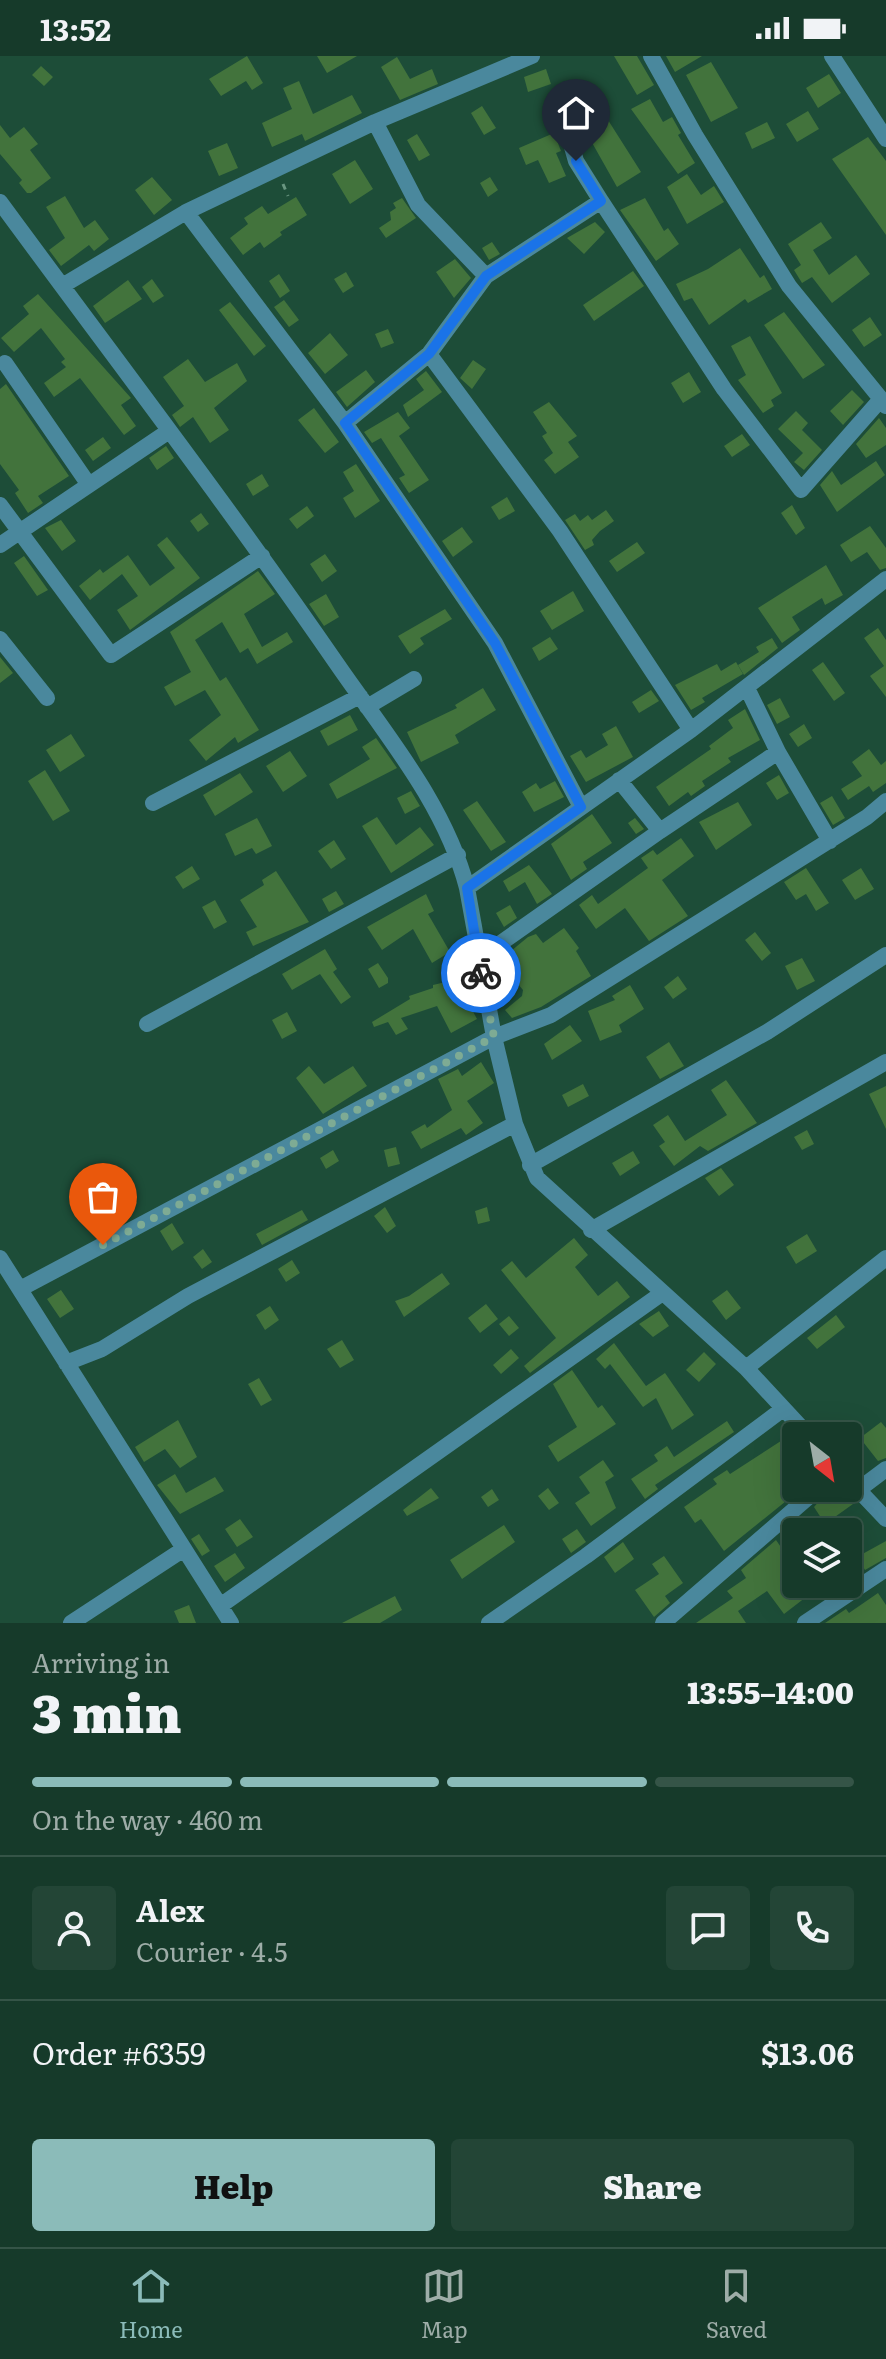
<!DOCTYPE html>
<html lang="en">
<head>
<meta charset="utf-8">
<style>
  :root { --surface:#163a2a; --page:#234536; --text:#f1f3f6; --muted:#9eada8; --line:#355447; --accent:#8bbbb9 }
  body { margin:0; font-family:Literata,serif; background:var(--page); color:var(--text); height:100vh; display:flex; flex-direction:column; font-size:30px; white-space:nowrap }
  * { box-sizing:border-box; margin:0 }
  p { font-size:26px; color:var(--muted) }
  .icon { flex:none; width:44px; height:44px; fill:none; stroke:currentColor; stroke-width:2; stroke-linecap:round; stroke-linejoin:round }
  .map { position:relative; height:1567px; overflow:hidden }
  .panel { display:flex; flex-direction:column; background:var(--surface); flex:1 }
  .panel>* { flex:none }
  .needle { width:52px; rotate:149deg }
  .tools { position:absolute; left:782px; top:1366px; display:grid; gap:16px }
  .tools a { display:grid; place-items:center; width:80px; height:80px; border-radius:8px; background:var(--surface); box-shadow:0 8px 32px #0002,0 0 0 2px var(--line); font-size:40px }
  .pin { position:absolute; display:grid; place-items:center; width:68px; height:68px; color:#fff; margin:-82px -34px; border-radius:50% 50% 50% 0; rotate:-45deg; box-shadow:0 0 8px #0007 }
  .pin .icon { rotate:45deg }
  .courier { position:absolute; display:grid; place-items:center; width:80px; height:80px; margin:-40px; border:6px solid #1a73e8; border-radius:50%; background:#fff; color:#222; box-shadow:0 2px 10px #0007 }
  .head em { font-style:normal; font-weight:800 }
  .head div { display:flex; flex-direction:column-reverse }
  .head { display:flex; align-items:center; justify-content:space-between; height:136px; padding:0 32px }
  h1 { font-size:52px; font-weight:800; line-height:60px }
  .bar { display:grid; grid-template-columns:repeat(4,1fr); gap:12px 8px; align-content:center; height:96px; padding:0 32px }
  .bar i { height:10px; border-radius:6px; background:var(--line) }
  .bar .selected { background:var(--accent) }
  .bar p { grid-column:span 4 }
  .line { display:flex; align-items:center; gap:20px; padding:0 32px; border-top:2px solid var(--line) }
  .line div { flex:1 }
  .round { display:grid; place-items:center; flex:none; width:84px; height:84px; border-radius:8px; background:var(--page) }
  .cta { display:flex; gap:16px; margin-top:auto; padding:16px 32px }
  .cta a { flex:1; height:92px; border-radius:8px; background:var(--accent); color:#111; font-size:32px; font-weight:800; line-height:92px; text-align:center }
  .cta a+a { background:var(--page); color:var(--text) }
  .status { display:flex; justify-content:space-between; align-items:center; height:56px; padding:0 40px; background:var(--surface); direction:ltr }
  .status svg { height:22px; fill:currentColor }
  .tabs { display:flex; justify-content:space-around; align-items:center; height:112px; border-top:2px solid var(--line); background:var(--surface); font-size:22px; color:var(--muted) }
  .tabs a { display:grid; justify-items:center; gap:4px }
  .tabs .selected { color:var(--accent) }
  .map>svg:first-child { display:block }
  .building { fill:#42733c }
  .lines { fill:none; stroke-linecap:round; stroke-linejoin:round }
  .path { stroke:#699680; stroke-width:3; stroke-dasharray:6 6; stroke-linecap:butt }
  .minor { stroke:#4a889d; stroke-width:16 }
  .done { stroke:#7eab94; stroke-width:8; stroke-dasharray:0 14.4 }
  .route { stroke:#1a73e8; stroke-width:10 }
</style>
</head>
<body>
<div class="status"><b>13:52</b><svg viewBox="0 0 49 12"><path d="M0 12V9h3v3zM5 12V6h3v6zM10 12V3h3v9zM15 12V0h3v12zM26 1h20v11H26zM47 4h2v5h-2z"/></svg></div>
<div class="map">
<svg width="886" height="1567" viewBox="0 0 886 1567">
  <rect width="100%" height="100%" fill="#1d4d38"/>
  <path class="building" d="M247,0L263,27L252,34L246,25L221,40L209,23Z
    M317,0H357L327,17Z
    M614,0H637L654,29L637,39Z
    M666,0H702L675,16Z
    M397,1L410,23L432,13L438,28L400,44L381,11Z
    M711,6L738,52L711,66L686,19Z
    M41,10L53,21L44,30L32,19Z
    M546,13L551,28L528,36L524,21Z
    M829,18L841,37L818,52L806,32Z
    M299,25L313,58L352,39L362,57L305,85L302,78L272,91L262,67L292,53L283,32Z
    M650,43L663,66L672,61L681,77L678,79L695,107L678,118L631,53Z
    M482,50L496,72L484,79L471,57Z
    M808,55L819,73L797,86L786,68Z
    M608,64L641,116L617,131L586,76Z
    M767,66L775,82L752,93L745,77Z
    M0,69L10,82L24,71L38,88L30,94L51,122L31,137H27L19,127L22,124L0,98Z
    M554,77L561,95L556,97L566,120L549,127L538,104L526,109L519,92Z
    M417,78L430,99L419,105L407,84Z
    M868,81L886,105V179L832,103Z
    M227,87L238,112L219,120L208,95Z
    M355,104L373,133L350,148L332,118Z
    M687,118L701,139L714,130L724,146L687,168L667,131Z
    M152,121L172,144L154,159L135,134Z
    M490,121L498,134L488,141L480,127Z
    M65,140L84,172L95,164L109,183L94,195L89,189L61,210L49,194L65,182L46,151Z
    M296,141L307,159L280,176L282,179L264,192L260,186L243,199L230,182L248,168L244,162L262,150L268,158Z
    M402,142L416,162L386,182L379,172L391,164L390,156L396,152L393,147Z
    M645,142L664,175L668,172L679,188L656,205L620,154Z
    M595,166L605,176L584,198L567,182Z
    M821,166L832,182L813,194L829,219L856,199L870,218L832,247L812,221L802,227L794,214L801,209L788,188Z
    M492,186L500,198L489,204L482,192Z
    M740,192L760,222L764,219L772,233L748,247L745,243L709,269L692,242L684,245L676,228L708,213Z
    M455,203L471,222L454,242L436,216Z
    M633,215L644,230L594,265L583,249Z
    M346,216L354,230L343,237L334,223Z
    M279,218L290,235L280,242L269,225Z
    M152,223L164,240L153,247L142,231Z
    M128,224L142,243L105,267L93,250Z
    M38,238L131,342L121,349L136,370L124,379L80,322L54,341L44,327L66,311L61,306L65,303L41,272L14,296L1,282L29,258L23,250Z
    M284,244L299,264L289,271L274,251Z
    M230,246L266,290L254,300L219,254Z
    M784,256L825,309L803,323L764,269Z
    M870,261L882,279L864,291L852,274Z
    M388,273L394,287L381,292L375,278Z
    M330,277L348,299L325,318L308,297Z
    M750,280L782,337L771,344L774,350L763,357L738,324L746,319L731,290Z
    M188,303L205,326L237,307L247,325L214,352L229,374L210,387L193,361L180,371L172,359L184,350L163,321Z
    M473,304L486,313L472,333L460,322Z
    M366,314L375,326L347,351L336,336Z
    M426,315L442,336L408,361L403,349L424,334L416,323Z
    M689,316L701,336L683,347L671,327Z
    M6,328L69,420L38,440L43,447L28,457L15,437L19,434L0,408V333Z
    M852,334L864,346L843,369L830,355Z
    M549,346L577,380L568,386L579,401L555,418L544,404L553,397L542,380L547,377L533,356Z
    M314,352L339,386L325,397L298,364Z
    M796,355L808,367L802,374L822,394L804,414L794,406L803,397L778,373Z
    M398,356L410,372L399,380L429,424L409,437L399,422L405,419L381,382L372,387L364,376Z
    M879,362L886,372V389L866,402L856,388Z
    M742,378L750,389L732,401L724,390Z
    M103,381L111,392L93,405L85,394Z
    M166,390L174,402L157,414L149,402Z
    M876,405L885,419L837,456L820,429L832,415L841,429Z
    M356,408L380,445L355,462L343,442L354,435L343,416Z
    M262,418L269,430L253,440L246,428Z
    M507,441L515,455L499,464L491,451Z
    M792,449L805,472L796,479L781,457Z
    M307,450L314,460L297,473L289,463Z
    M606,454L614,465L600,475L592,484L594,489L585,494L565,464L575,458L580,465L588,459L592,464Z
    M201,457L209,468L198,476L190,465Z
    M61,464L76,485L62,495L45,472Z
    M870,470L886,492V512L880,514L867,496L851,506L840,489Z
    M462,471L473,486L453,501L442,485Z
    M167,481L200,522L130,574L117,554L138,540L122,518L90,544L79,530L100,513L103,517L128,499L150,530L175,512L157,489Z
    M637,486L645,497L617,516L609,505Z
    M325,498L337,515L322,526L310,508Z
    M24,500L48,534L37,540L14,507Z
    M826,509L843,539L825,549L822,542L792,561L800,574L782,587L758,552Z
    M258,515L275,538L244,558L262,591L287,576L293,586L257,608L248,592L240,597L222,566L195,584L220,625L226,621L259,674L238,687L235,681L206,705L189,684L221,659L205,634L175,650L164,631L191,616L170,576Z
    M573,535L584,555L552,574L540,555Z
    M326,538L339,561L324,570L309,548Z
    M445,553L452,563L420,582L424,588L410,598L398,580Z
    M878,572L886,584V641L870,620L884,610L864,582Z
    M550,581L558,593L539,605L532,592Z
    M772,582L778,592L744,619L738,609L759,596L756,591Z
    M0,601L13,617L0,627Z
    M736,606L743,618L702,642L705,646L691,654L675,629L717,608L721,615Z
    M823,606L845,637L834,645L812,614Z
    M483,632L496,654L455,679L459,687L421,706L407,676L457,652L455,649Z
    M651,634L659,645L639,657L632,646Z
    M780,642L790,661L777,668L767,649Z
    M745,653L760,684L728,702L731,706L702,725L705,730L691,740L688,736L669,750L656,731L711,693L709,690L733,672L728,664Z
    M350,659L358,674L328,690L320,675Z
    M804,668L812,682L798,691L789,678Z
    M616,670L633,701L586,726L570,700L581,694L586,702L608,689L602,678Z
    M71,678L85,700L60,716L46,694Z
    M376,682L397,712L337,743L329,728L370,703L362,691Z
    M869,693L881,709L886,705V727L873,736L869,730L848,744L841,733L862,720L852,706Z
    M290,695L307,720L283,736L266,710Z
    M45,714L70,755L53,765L28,725Z
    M240,717L253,736L215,760L203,739Z
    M779,719L789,737L777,744L766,727Z
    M555,725L564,741L534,756L522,736L536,727L540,733Z
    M411,735L420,750L405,758L397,742Z
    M832,740L845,762L833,769L820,747Z
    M477,745L506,786L491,795L463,754Z
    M738,746L752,769L716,794L699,766Z
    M592,758L612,787L583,806L587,813L571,824L551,788Z
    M377,761L396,789L420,771L434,789L391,817L362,770Z
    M257,762L272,790L256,798L252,792L235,800L225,778Z
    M635,762L644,773L636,778L628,767Z
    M681,782L694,800L662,824L688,860L649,885L625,852L596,873L579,849L592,839L598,848L648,812L641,802L653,794L657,799Z
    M334,784L346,803L331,813L318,795Z
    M529,809L552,838L537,848L525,826L509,836L503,825Z
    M192,810L200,823L183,833L175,821Z
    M806,812L829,847L816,855L806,838L796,844L784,826Z
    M861,812L874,833L855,844L842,824Z
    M276,815L309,866L253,890L246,876L257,871L240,844L264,829L262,824Z
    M336,835L344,848L329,856L322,843Z
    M426,838L434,855L428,858L450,896L432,907L413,873L382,894L367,871Z
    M215,844L227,866L214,873L202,851Z
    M510,849L517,862L504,871L496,857Z
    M564,872L579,892L576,895L591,920L541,951L512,962L505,954L522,940L523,934L499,905L528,881L536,878L543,887Z
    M755,876L771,897L762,905L745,884Z
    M325,893L337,913L333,916L351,941L341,948L320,918L292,934L282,918Z
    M802,902L815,925L797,934L785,910Z
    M378,907L388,922V927L379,932L368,913Z
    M678,920L687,933L673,943L664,931Z
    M458,923L464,950L469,948L477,963L451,977L437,950L401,962L408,973L396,979L388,966L374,971L372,966L410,943L409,940L433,932V929Z
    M630,929L644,953L619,969L622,976L600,985L588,955L615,944L612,940Z
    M287,956L297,975L282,983L272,964Z
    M570,969L582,985L552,1004L544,988Z
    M669,986L684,1010L660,1023L646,1001Z
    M481,1006L494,1027L467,1045L483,1067L466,1079L461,1072L421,1093L411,1076L425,1068L427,1072L452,1054L438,1023L458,1013L462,1020Z
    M309,1010L324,1028L353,1010L367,1030L323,1058L296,1022Z
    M726,1024L757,1067L708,1095L700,1090L674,1110L659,1090L665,1086L653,1069L668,1059L685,1085L727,1059L711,1034Z
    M583,1028L589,1040L568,1051L562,1039Z
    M886,1030V1073L869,1038Z
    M807,1074L814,1088L802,1094L794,1081Z
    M396,1091L400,1108L388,1111L384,1094Z
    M333,1094L339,1105L326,1113L320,1102Z
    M633,1095L640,1107L620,1120L612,1107Z
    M721,1112L734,1129L719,1140L705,1122Z
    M129,1135L137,1147L126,1153L119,1140Z
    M385,1151L396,1170L387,1177L374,1160Z
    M487,1151L490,1165L478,1168L475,1155Z
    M302,1154L308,1164L262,1189L256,1178Z
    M172,1167L184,1187L172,1195L160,1175Z
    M807,1178L817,1195L796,1208L786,1191Z
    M574,1182L588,1199L575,1211L598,1240L617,1225L630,1241L530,1317L524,1310L556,1282L501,1214L512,1205L526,1222Z
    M203,1193L212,1206L202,1213L193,1201Z
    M292,1204L300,1217L286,1226L278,1213Z
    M442,1217L450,1228L404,1261L395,1245L409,1240Z
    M61,1234L74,1253L60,1262L47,1243Z
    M727,1234L741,1252L726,1264L712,1245Z
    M486,1248L498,1263L480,1277L468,1262Z
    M270,1250L279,1264L265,1274L256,1259Z
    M659,1255L669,1270L653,1281L639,1268Z
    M836,1259L845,1271L817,1293L807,1282Z
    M509,1260L519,1272L509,1280L499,1268Z
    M342,1284L354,1304L340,1312L327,1293Z
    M614,1287L646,1330L665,1317L694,1359L672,1374L656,1342L643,1351L610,1308L605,1313L596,1303Z
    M511,1293L519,1302L501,1318L493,1309Z
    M704,1296L716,1308L699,1326L686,1314Z
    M572,1314L598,1352L602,1349L616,1368L558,1406L548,1390L577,1371L553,1328Z
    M259,1322L272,1344L261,1350L248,1328Z
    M178,1364L197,1401L180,1412L165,1393L144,1406L135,1391Z
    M727,1365L734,1376L655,1429L658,1433L645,1443L631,1423L658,1405L654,1399L667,1390L674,1401Z
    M881,1366L886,1372V1402L878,1405L860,1382Z
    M787,1381L796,1394V1437L724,1495L701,1463L695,1467L684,1451L717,1428L713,1423L727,1414L730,1418Z
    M603,1404L614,1420L605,1426L616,1452L591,1470L575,1447L590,1437L579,1421Z
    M175,1418L186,1437L215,1421L224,1435L180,1458L157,1429Z
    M431,1432L439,1442L407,1460L403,1454Z
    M548,1432L559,1447L549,1454L538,1440Z
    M831,1432H841L853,1448L825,1468L814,1451Z
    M492,1433L499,1444L488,1451L481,1441Z
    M240,1463L253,1481L237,1491L225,1473Z
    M504,1469L515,1486L462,1523L450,1504Z
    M577,1473L586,1486L571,1497L562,1483Z
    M199,1478L210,1495L202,1500L191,1483Z
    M776,1484L796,1513V1528H823L784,1558L767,1535L738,1555L746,1567H696L733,1542L727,1535L746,1522L741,1514Z
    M886,1485V1502L865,1514L857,1501Z
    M623,1486L634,1503L615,1517L604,1501Z
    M235,1497L245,1512L225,1526L214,1510Z
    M664,1500L683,1527L665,1540L670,1547L654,1561L635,1534L659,1518L652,1508Z
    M878,1537L886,1549V1567H825L846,1553L849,1557Z
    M395,1540L402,1554L380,1567H342Z
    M189,1549L196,1567H179L174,1555Z"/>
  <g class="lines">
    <path class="path" d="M283,128L288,140"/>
    <path class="minor" d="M651,0L695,79L789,230L881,343
      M832,0L886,83
      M562,56L576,105L601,145
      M375,66L418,149L486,220L429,298
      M0,146C113,300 229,451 337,608C386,679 445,748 467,832
      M186,156L345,367L495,587L581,751
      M486,220L601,145L724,333L801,434L881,343L886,350
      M62,230L186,156L375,66L532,0
      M5,307L89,429
      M345,367L429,298L560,475L691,674
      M0,449L111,599L262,500
      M0,489L169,375
      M0,583L47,642
      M747,632L778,696
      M367,651L414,623
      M153,747L360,640
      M660,775L778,696L830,785
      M478,903L660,775L619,724
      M147,968L458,799
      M530,1109L767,976L886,899
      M591,1174L886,1006
      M0,1202L231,1567
      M20,1233L494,981L551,959L867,761L886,745
      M66,1307L102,1293L188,1240L515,1068
      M746,1312L886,1202
      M809,1380L746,1312L537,1122L515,1068L494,981L467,832L691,674L886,523
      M848,1423L886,1463
      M858,1434L886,1413
      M220,1550L661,1238
      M71,1567L184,1493
      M489,1567L586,1500L783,1353
      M663,1567L819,1432
      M805,1567L886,1513"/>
  </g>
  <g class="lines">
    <path class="done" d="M103,1189L494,981L481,917"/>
    <path class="route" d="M481,917L467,832L581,751L495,587L345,367L429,298L486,220L601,145L576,105"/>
  </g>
</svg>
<div class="tools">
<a><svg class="needle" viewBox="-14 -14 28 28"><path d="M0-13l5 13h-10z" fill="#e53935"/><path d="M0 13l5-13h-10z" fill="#9eada8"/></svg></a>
<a><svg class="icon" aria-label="layers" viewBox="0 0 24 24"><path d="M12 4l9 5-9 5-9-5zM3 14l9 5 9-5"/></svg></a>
</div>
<div class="pin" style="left:103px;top:1189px;background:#ea580c"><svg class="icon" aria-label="bag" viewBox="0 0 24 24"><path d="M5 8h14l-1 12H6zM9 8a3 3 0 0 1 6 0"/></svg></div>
<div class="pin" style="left:576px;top:105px;background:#1f2937"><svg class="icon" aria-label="home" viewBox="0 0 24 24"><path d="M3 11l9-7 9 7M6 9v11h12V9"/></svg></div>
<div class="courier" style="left:481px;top:917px"><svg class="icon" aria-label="bike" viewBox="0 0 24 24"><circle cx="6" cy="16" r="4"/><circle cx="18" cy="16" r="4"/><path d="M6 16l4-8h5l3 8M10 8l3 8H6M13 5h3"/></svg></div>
</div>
<section class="panel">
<div class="head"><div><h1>3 min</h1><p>Arriving in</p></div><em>13:55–14:00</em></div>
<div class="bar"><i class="selected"></i><i class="selected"></i><i class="selected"></i><i></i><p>On the way · 460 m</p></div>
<div class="line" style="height:144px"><a class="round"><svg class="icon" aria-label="person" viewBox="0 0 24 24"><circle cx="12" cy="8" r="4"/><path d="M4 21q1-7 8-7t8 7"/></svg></a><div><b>Alex</b><p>Courier · 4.5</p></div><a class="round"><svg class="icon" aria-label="chat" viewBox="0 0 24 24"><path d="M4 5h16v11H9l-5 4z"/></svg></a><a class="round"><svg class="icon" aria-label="phone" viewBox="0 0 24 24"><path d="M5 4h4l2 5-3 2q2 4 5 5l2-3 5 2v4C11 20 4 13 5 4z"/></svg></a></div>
<div class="line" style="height:104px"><div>Order #6359</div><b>$13.06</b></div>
<div class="cta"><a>Help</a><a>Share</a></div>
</section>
<nav class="tabs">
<a class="selected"><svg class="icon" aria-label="home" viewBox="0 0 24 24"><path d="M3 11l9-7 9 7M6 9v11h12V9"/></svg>Home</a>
<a><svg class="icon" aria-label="map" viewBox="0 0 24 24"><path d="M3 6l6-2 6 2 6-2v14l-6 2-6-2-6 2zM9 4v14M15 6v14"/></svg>Map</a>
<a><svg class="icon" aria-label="saved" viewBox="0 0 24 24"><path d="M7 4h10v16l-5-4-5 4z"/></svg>Saved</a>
</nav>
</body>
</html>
